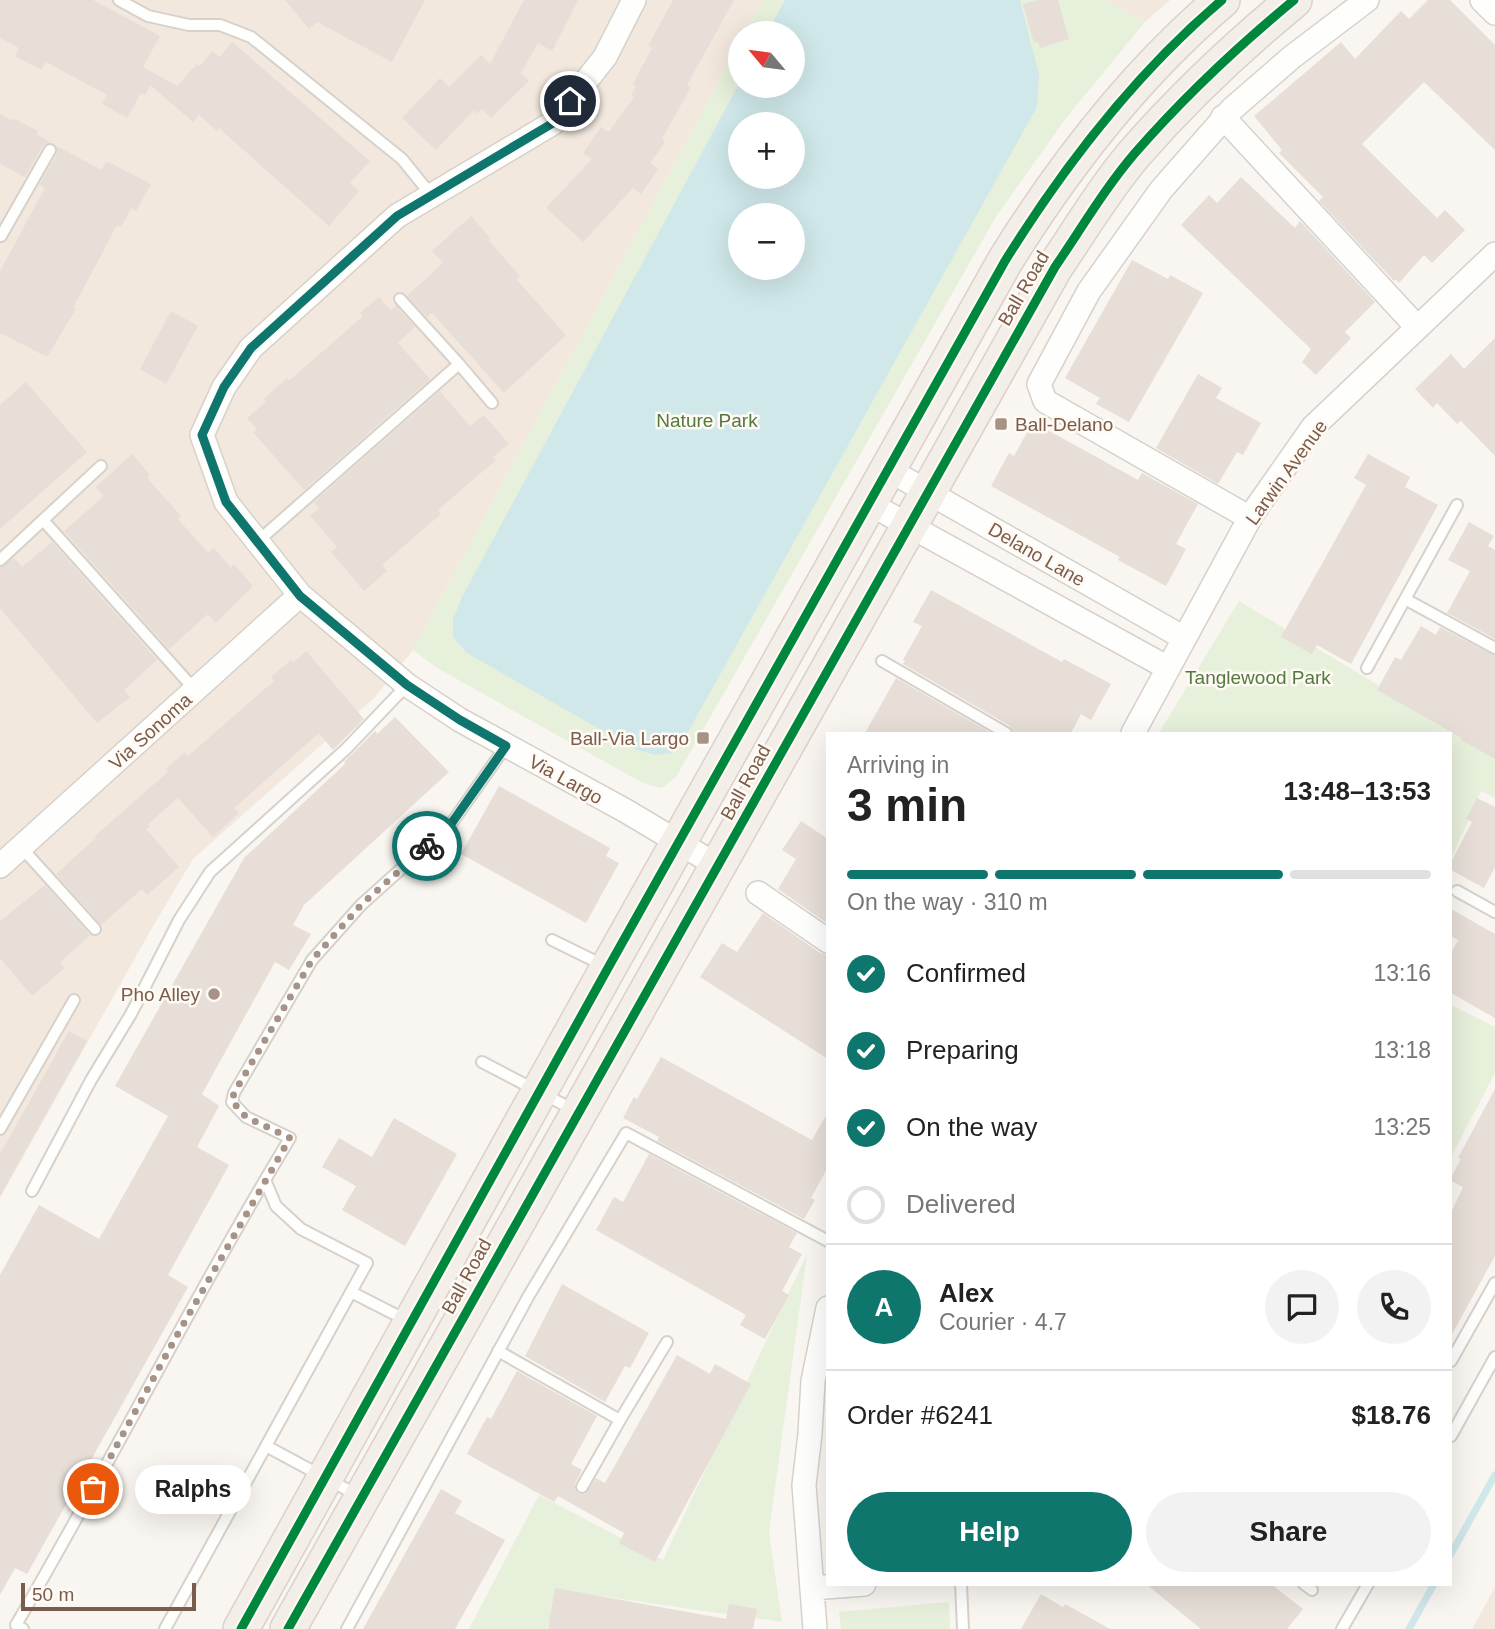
<!DOCTYPE html>
<html lang="en">
<head>
<meta charset="utf-8">
<style>
  :root { --surface:#fff; --page:#f2f2f2; --text:#222; --muted:#767676; --line:#e0e0e0; --accent:#0f766e }
  body { margin:0; font-family:Helvetica,sans-serif; background:var(--page); color:var(--text); height:100vh; display:flex; flex-direction:column; font-size:26px; white-space:nowrap }
  * { box-sizing:border-box; margin:0 }
  p { font-size:23px; color:var(--muted) }
  .icon { flex:none; width:38px; height:38px; fill:none; stroke:currentColor; stroke-width:2; stroke-linecap:round; stroke-linejoin:round }
  .map { position:relative; flex:1; overflow:hidden }
  .drawer { position:absolute; left:826px; top:732px; width:626px; height:854px; display:flex; flex-direction:column; background:var(--surface); border-radius:0px; box-shadow:0 7px 28px #0002 }
  .drawer>* { flex:none }
  .needle { width:46px; rotate:299deg }
  .tools { position:absolute; left:728px; top:21px; display:grid; gap:14px }
  .tools a { display:grid; place-items:center; width:77px; height:77px; border-radius:50%; background:var(--surface); box-shadow:0 7px 28px #0002; font-size:35px }
  .scale { position:absolute; left:21px; bottom:18px; width:175px; box-sizing:border-box; padding-left:7px; border:4px solid #7a5c4d; border-top:0; font-size:19px; line-height:24px; white-space:nowrap; color:#7a5c4d; -webkit-text-stroke:5px #fffaf3; paint-order:stroke }
  .pin { position:absolute; display:grid; place-items:center; width:60px; height:60px; color:#fff; margin:-30px; border:4px solid #fff; border-radius:50%; box-shadow:0 2px 7px #0007 }
  .courier { position:absolute; display:grid; place-items:center; width:70px; height:70px; margin:-35px; border:5px solid #0f766e; border-radius:50%; background:#fff; color:#222; box-shadow:0 2px 9px #0007 }
  .bubble { position:absolute; height:49px; border-radius:24px; background:var(--surface); box-shadow:0 7px 28px #0002; font-size:23px; font-weight:600; line-height:49px; text-align:center }
  .summary em { font-style:normal; font-weight:600 }
  .summary div { display:flex; flex-direction:column-reverse }
  .summary { display:flex; align-items:center; justify-content:space-between; height:119px; padding:0 21px }
  h1 { font-size:46px; font-weight:600; line-height:52px }
  .bar { display:grid; grid-template-columns:repeat(4,1fr); gap:10px 7px; align-content:center; height:84px; padding:0 21px }
  .bar i { height:9px; border-radius:5px; background:var(--line) }
  .bar .selected { background:var(--accent) }
  .bar p { grid-column:span 4 }
  .line { display:flex; align-items:center; gap:18px; padding:0 21px; border-top:2px solid var(--line) }
  .line div { flex:1 }
  .round { display:grid; place-items:center; flex:none; width:74px; height:74px; border-radius:37px; background:var(--page) }
  ol { padding:0 21px; list-style:none }
  li { display:flex; align-items:center; gap:21px; height:77px }
  li p { margin-inline-start:auto }
  li .icon { padding:7px; border-radius:50%; background:var(--accent); color:#fff; stroke-width:4 }
  li:last-child { color:var(--muted) }
  li i { width:38px; height:38px; border:4px solid var(--line); border-radius:50% }
  .primary-button { display:flex; gap:14px; margin-top:auto; padding:14px 21px }
  .primary-button a { flex:1; height:80px; border-radius:42px; background:var(--accent); color:#fff; font-size:28px; font-weight:600; line-height:80px; text-align:center }
  .primary-button a+a { background:var(--page); color:var(--text) }
  .map>svg:first-child { display:block }
  .residential { fill:#f2e8de }
  .green { fill:#e7f0db; fill-rule:evenodd }
  .water { fill:#d0e8ea; fill-rule:evenodd }
  .lines { fill:none; stroke-linecap:round; stroke-linejoin:round }
  .stream { stroke:#d0e8ea; stroke-width:7 }
  .building { fill:#e6ded7 }
  .service-casing { stroke:#d7d1cb; stroke-width:14 }
  .minor-casing { stroke:#d7d1cb; stroke-width:26 }
  .primary-casing { stroke:#dad1cc; stroke-width:38 }
  .service { stroke:#fefefd; stroke-width:10 }
  .minor { stroke:#fefefd; stroke-width:23 }
  .primary { stroke:#f3eee8; stroke-width:35 }
  .cycleway-casing { stroke:#fffaf3; stroke-width:13 }
  .cycleway { stroke:#00873e; stroke-width:9 }
  .done { stroke:#a69286; stroke-width:7; stroke-dasharray:0 12.6 }
  .route { stroke:#0f766e; stroke-width:9 }
  .poi-dot { fill:#a69286; stroke:#fffaf3; stroke-width:2.5 }
  .labels { text-anchor:middle; stroke-width:5; stroke-linejoin:round; paint-order:stroke }
  .street-label { font-size:19px; fill:#7a5c4d; stroke:#fffaf3 }
  .park-label { font-size:19px; fill:#537a41; stroke:#fffaf3 }
  .poi-label { font-size:19px; fill:#7a5c4d; stroke:#fffaf3; text-anchor:end }
</style>
</head>
<body>
<div class="map">
<svg width="1495" height="1629" viewBox="0 0 1495 1629">
  <rect width="100%" height="100%" fill="#f9f5f0"/>
  <path class="residential" d="M0,0H763L745,33H740V42L413,650L374,698L193,859L149,933L0,1198Z
    M1105,0H1170L1145,22Z
    M1495,1587V1629H1472Z"/>
  <path class="green" d="M763,0H1105L1145,22L1066,118L997,215L676,777L662,788L643,783L437,668L413,650L740,42V86H793V33H745ZM740,124H793V177H740ZM740,215H793V268H740Z
    M1239,601L1495,756V798L1481,791L1451,859V733H1159Z
    M1451,1005L1495,1027V1073L1451,1157Z
    M807,1254L769,1532L782,1622L560,1590L547,1629H469L539,1495L663,1560Z
    M949,1602L950,1629H841L839,1612Z"/>
  <path class="water" d="M785,0H1020L1039,75L1037,107L684,739L672,753L655,755L634,749L467,653L453,637V619L462,597L740,82V86H793V33H767ZM740,124H793V177H740ZM740,215H793V268H740Z"/>
  <g class="lines">
    <path class="stream" d="M1451,1554L1495,1475
      M1409,1629L1434,1584"/>
  </g>
  <path class="building" d="M0,0H93L160,36L143,67L177,86L197,64L200,66L212,51L220,57L232,42L370,161L350,183L359,191L329,226L219,128L217,131L199,115L193,122L150,85L145,95L141,93L127,118L102,104L107,95L46,62L41,70L15,56L19,48L0,38Z
    M285,0H425L392,62L317,22L309,29Z
    M524,0H578L552,51L538,43L521,73L529,81L491,118L482,109L477,114L474,110L436,150L402,118L440,78L449,87L481,55L490,64Z
    M673,0H734L687,85L691,87L662,139L665,142L650,163L658,169L641,194L633,188L583,242L546,208L592,159L583,153L601,127L609,132L634,97L631,95L636,86L633,84L652,48L648,46Z
    M1039,0H1058L1069,39L1040,48L1038,42L1034,43L1023,4Z
    M1428,0H1450L1495,45V150L1424,82L1362,144L1437,218L1445,210L1465,230L1432,263L1424,255L1399,283L1396,280L1394,281L1319,201L1323,197L1279,153L1282,150L1254,116L1341,42L1355,59L1401,11L1409,19Z
    M0,114L12,121L13,118L38,131L36,134L50,142L43,146L25,177L0,164Z
    M56,146L102,170L106,161L151,184L136,211L131,208L121,227L117,225L73,308L76,309L47,357L0,333V271L45,188L39,185L57,154Z
    M1241,177L1295,228L1300,221L1375,302L1345,332L1351,338L1316,375L1302,362L1311,349L1181,225L1209,195L1217,203Z
    M471,216L490,238L488,240L520,276L516,279L566,335L504,393L432,313L427,317L407,296L443,263L432,251Z
    M1132,260L1168,279L1170,275L1203,293L1129,422L1096,404L1100,398L1065,378Z
    M379,297L391,311L396,306L415,327L398,343L430,379L304,490L253,432L257,429L247,418L266,402L263,399L287,378L289,381L363,316L360,313Z
    M171,311L198,326L166,384L140,369Z
    M1495,338V456L1461,421L1457,424L1437,403L1433,408L1415,389L1451,354L1464,369Z
    M1198,374L1222,388L1216,398L1261,423L1243,455L1237,452L1218,484L1156,448Z
    M26,382L87,452L0,529V405Z
    M440,391L470,426L484,415L509,444L493,457L496,460L438,510L441,514L382,565L387,571L364,591L331,552L337,547L310,516L319,508L314,502Z
    M1033,422L1138,480L1142,473L1198,504L1176,544L1186,549L1166,586L1118,560L1120,557L991,486L1009,453L1014,456Z
    M132,454L150,475L147,478L181,516L178,519L208,553L214,548L231,568L234,564L253,586L216,623L208,614L169,649L64,531L104,496L96,487Z
    M1368,454L1410,477L1405,487L1438,505L1351,664L1317,645L1312,654L1281,637L1366,485L1354,478Z
    M1469,522L1494,536L1488,546L1495,550V639L1447,613L1470,571L1448,560Z
    M52,542L157,660L124,690L130,697L97,723L0,608V568L14,558L22,567Z
    M931,590L1062,662L1064,659L1111,684L1091,720L1081,714L1071,733H1014L1010,726L903,664L905,661L903,660L922,626L913,622Z
    M1421,626L1436,635L1440,627L1495,656V759L1461,740L1462,738L1377,690L1395,657L1401,660Z
    M306,651L364,719L333,750L319,733L234,808L239,813L213,837L178,798L148,824L150,826L146,829L179,867L147,895L142,889L101,925L56,874L96,838L95,836L168,772L166,769L185,752L188,756L274,681L271,677L291,660L293,663Z
    M896,678L991,733H865Z
    M395,717L449,772L304,905L293,925L311,934L289,970L275,962L202,1094L219,1106L197,1147L229,1165L168,1275L188,1287L27,1574L15,1568L0,1595V1275L39,1205L99,1239L168,1116L115,1086L244,858L345,764L344,762L375,731L377,734Z
    M499,786L610,848L606,856L619,863L586,923L461,854Z
    M1477,798L1495,807V867L1484,888L1451,870V862L1472,822L1466,819Z
    M801,821L828,839V924L778,889L796,859L782,850Z
    M45,885L90,935L60,962L65,968L32,996L0,958V921Z
    M1451,909L1495,934V1018L1451,993V953L1458,940L1451,936Z
    M763,913L820,953L828,955V1059L700,977L722,943L737,952Z
    M69,1031L87,1041L0,1196V1154Z
    M661,1057L812,1140L828,1112V1167L811,1198L815,1200L804,1219L657,1141L659,1137L623,1118L634,1097L637,1099Z
    M1495,1089V1256L1451,1336V1213L1463,1187L1451,1181V1177L1461,1159L1458,1158Z
    M394,1118L457,1154L405,1246L342,1210L356,1186L322,1167L339,1138L372,1157Z
    M649,1154L797,1233L789,1247L802,1254L782,1291L789,1295L765,1339L740,1325L746,1315L596,1230L614,1197L623,1202Z
    M562,1284L649,1333L630,1368L625,1366L605,1402L525,1356Z
    M677,1355L710,1374L715,1364L751,1384L655,1562L619,1543L624,1533L558,1496L554,1502L467,1454L487,1417L491,1419L517,1371L597,1416L571,1464L582,1470L575,1484V1490L579,1494H585L596,1478L605,1483Z
    M441,1489L462,1501L455,1513L505,1540L455,1629H363Z
    M1146,1584H1271L1303,1609L1287,1629H1201Z
    M555,1588L726,1619L729,1604L757,1609L753,1629H548Z
    M1041,1594L1063,1607L1065,1604L1110,1629H1021Z"/>
  <g class="lines">
    <g class="service-casing">
      <path id="service" d="M119,0L148,16L189,25H220L251,37L402,159L432,196
        M1,236L50,150
        M459,364L492,403
        M43,520L101,466
        M257,542L459,364L400,299
        M0,560L43,520L195,690
        M1405,599L1495,648
        M882,661L1006,733
        M1367,668L1457,505
        M21,847L95,929
        M1457,891L1495,912
        M552,940L603,965
        M482,1062L576,1111
        M0,1129L74,1000
        M32,1191L91,1080L131,1014L179,920L210,872L346,749L407,685
        M351,1292L408,1321
        M498,1351L620,1420L582,1487
        M1451,1361L1495,1283
        M620,1420L667,1342
        M1451,1436L1495,1357
        M266,1446L359,1496
        M961,1584L963,1629
        M1304,1584L1312,1590
        M23,1629L16,1625C110,1464 194,1297 290,1138L246,1117L232,1102L234,1093L312,960L361,905L451,824L506,746
        M165,1629L367,1263L301,1229L276,1206L265,1180
        M347,1629L528,1297L626,1133L828,1241
        M1342,1629L1368,1584"/>
    </g>
    <g class="minor-casing">
      <path id="minor" d="M634,0L605,57L553,123L397,216L251,348L224,387L202,435L226,502L300,595L407,685L460,720L626,811L718,866
        M1482,0L1495,13
        M1223,117L1417,327
        M889,470L1184,638
        M870,504L1168,668
        M1250,518L1045,401L1039,384L1089,291L1161,190L1232,109L1292,57L1367,0
        M1133,733L1252,514L1313,427L1495,254
        M0,866L300,595
        M758,893L828,941
        M812,1588L864,1584
        M815,1629L804,1485L810,1434L813,1381L828,1308"/>
    </g>
    <g class="primary-casing">
      <path id="primary" d="M241,1629L608,968L1005,261C1064,166 1136,73 1222,0
        M288,1629L1055,267C1081,229 1105,188 1135,153C1184,97 1237,47 1294,0"/>
    </g>
    <use href="#service" class="service"/>
    <use href="#minor" class="minor"/>
    <use href="#primary" class="primary"/>
    <g class="cycleway-casing">
      <path id="cycleway" d="M241,1629L608,968L1005,261C1064,166 1136,73 1222,0
        M288,1629L1055,267C1081,229 1105,188 1135,153C1184,97 1237,47 1294,0"/>
    </g>
    <use href="#cycleway" class="cycleway"/>
  </g>
  <g class="lines">
    <path class="done" d="M93,1489L176,1337L290,1138L246,1117L232,1101L234,1093L312,960L361,905L427,846"/>
    <path class="route" d="M427,846L451,824L506,746L460,720L407,685L300,596L226,502L202,435L224,387L251,348L397,216L553,123L570,101"/>
  </g>
  <g class="poi-dot">
    <rect x="994" y="417" width="14" height="14" rx="3.5"/>
    <rect x="696" y="731" width="14" height="14" rx="3.5"/>
    <circle cx="214" cy="994" r="7"/>
  </g>
  <g class="labels">
    <g class="street-label">
      <text transform="translate(1023 288) rotate(-60)" y="7">Ball Road</text>
      <text transform="translate(1286 472) rotate(-54)" y="7">Larwin Avenue</text>
      <text transform="translate(1037 554) rotate(30)" y="7">Delano Lane</text>
      <text transform="translate(150 731) rotate(-42)" y="7">Via Sonoma</text>
      <text transform="translate(566 779) rotate(29)" y="7">Via Largo</text>
      <text transform="translate(745 782) rotate(-61)" y="7">Ball Road</text>
      <text transform="translate(466 1276) rotate(-61)" y="7">Ball Road</text>
    </g>
    <g class="park-label">
      <text x="707" y="427">Nature Park</text>
      <text x="1258" y="684">Tanglewood Park</text>
    </g>
    <g class="poi-label">
      <text x="1015" y="431" text-anchor="start">Ball-Delano</text>
      <text x="689" y="745">Ball-Via Largo</text>
      <text x="200" y="1001">Pho Alley</text>
    </g>
  </g>
</svg>
<div class="tools">
<a><svg class="needle" viewBox="-14 -14 28 28"><path d="M0-13l5 13h-10z" fill="#e53935"/><path d="M0 13l5-13h-10z" fill="#767676"/></svg></a>
<a>+</a>
<a>−</a>
</div>
<div class="scale">50 m</div>
<div class="pin" style="left:93px;top:1489px;background:#ea580c"><svg class="icon" aria-label="bag" viewBox="0 0 24 24"><path d="M5 8h14l-1 12H6zM9 8a3 3 0 0 1 6 0"/></svg></div>
<div class="pin" style="left:570px;top:101px;background:#1f2937"><svg class="icon" aria-label="home" viewBox="0 0 24 24"><path d="M3 11l9-7 9 7M6 9v11h12V9"/></svg></div>
<div class="courier" style="left:427px;top:846px"><svg class="icon" aria-label="bike" viewBox="0 0 24 24"><circle cx="6" cy="16" r="4"/><circle cx="18" cy="16" r="4"/><path d="M6 16l4-8h5l3 8M10 8l3 8H6M13 5h3"/></svg></div>
<div class="bubble" style="left:135px;top:1465px;width:116px">Ralphs</div>
<section class="drawer">
<div class="summary"><div><h1>3 min</h1><p>Arriving in</p></div><em>13:48–13:53</em></div>
<div class="bar"><i class="selected"></i><i class="selected"></i><i class="selected"></i><i></i><p>On the way · 310 m</p></div>
<ol>
<li><svg class="icon" aria-label="check" viewBox="0 0 24 24"><path d="M5 12l5 5 9-10"/></svg>Confirmed<p>13:16</p></li>
<li><svg class="icon" aria-label="check" viewBox="0 0 24 24"><path d="M5 12l5 5 9-10"/></svg>Preparing<p>13:18</p></li>
<li><svg class="icon" aria-label="check" viewBox="0 0 24 24"><path d="M5 12l5 5 9-10"/></svg>On the way<p>13:25</p></li>
<li><i></i>Delivered</li>
</ol>
<div class="line" style="height:126px"><b class="round" style="background:var(--accent);color:#fff">A</b><div><b>Alex</b><p>Courier · 4.7</p></div><a class="round"><svg class="icon" aria-label="chat" viewBox="0 0 24 24"><path d="M4 5h16v11H9l-5 4z"/></svg></a><a class="round"><svg class="icon" aria-label="phone" viewBox="0 0 24 24"><path d="M5 4h4l2 5-3 2q2 4 5 5l2-3 5 2v4C11 20 4 13 5 4z"/></svg></a></div>
<div class="line" style="height:91px"><div>Order #6241</div><b>$18.76</b></div>
<div class="primary-button"><a>Help</a><a>Share</a></div>
</section>
</div>
</body>
</html>
